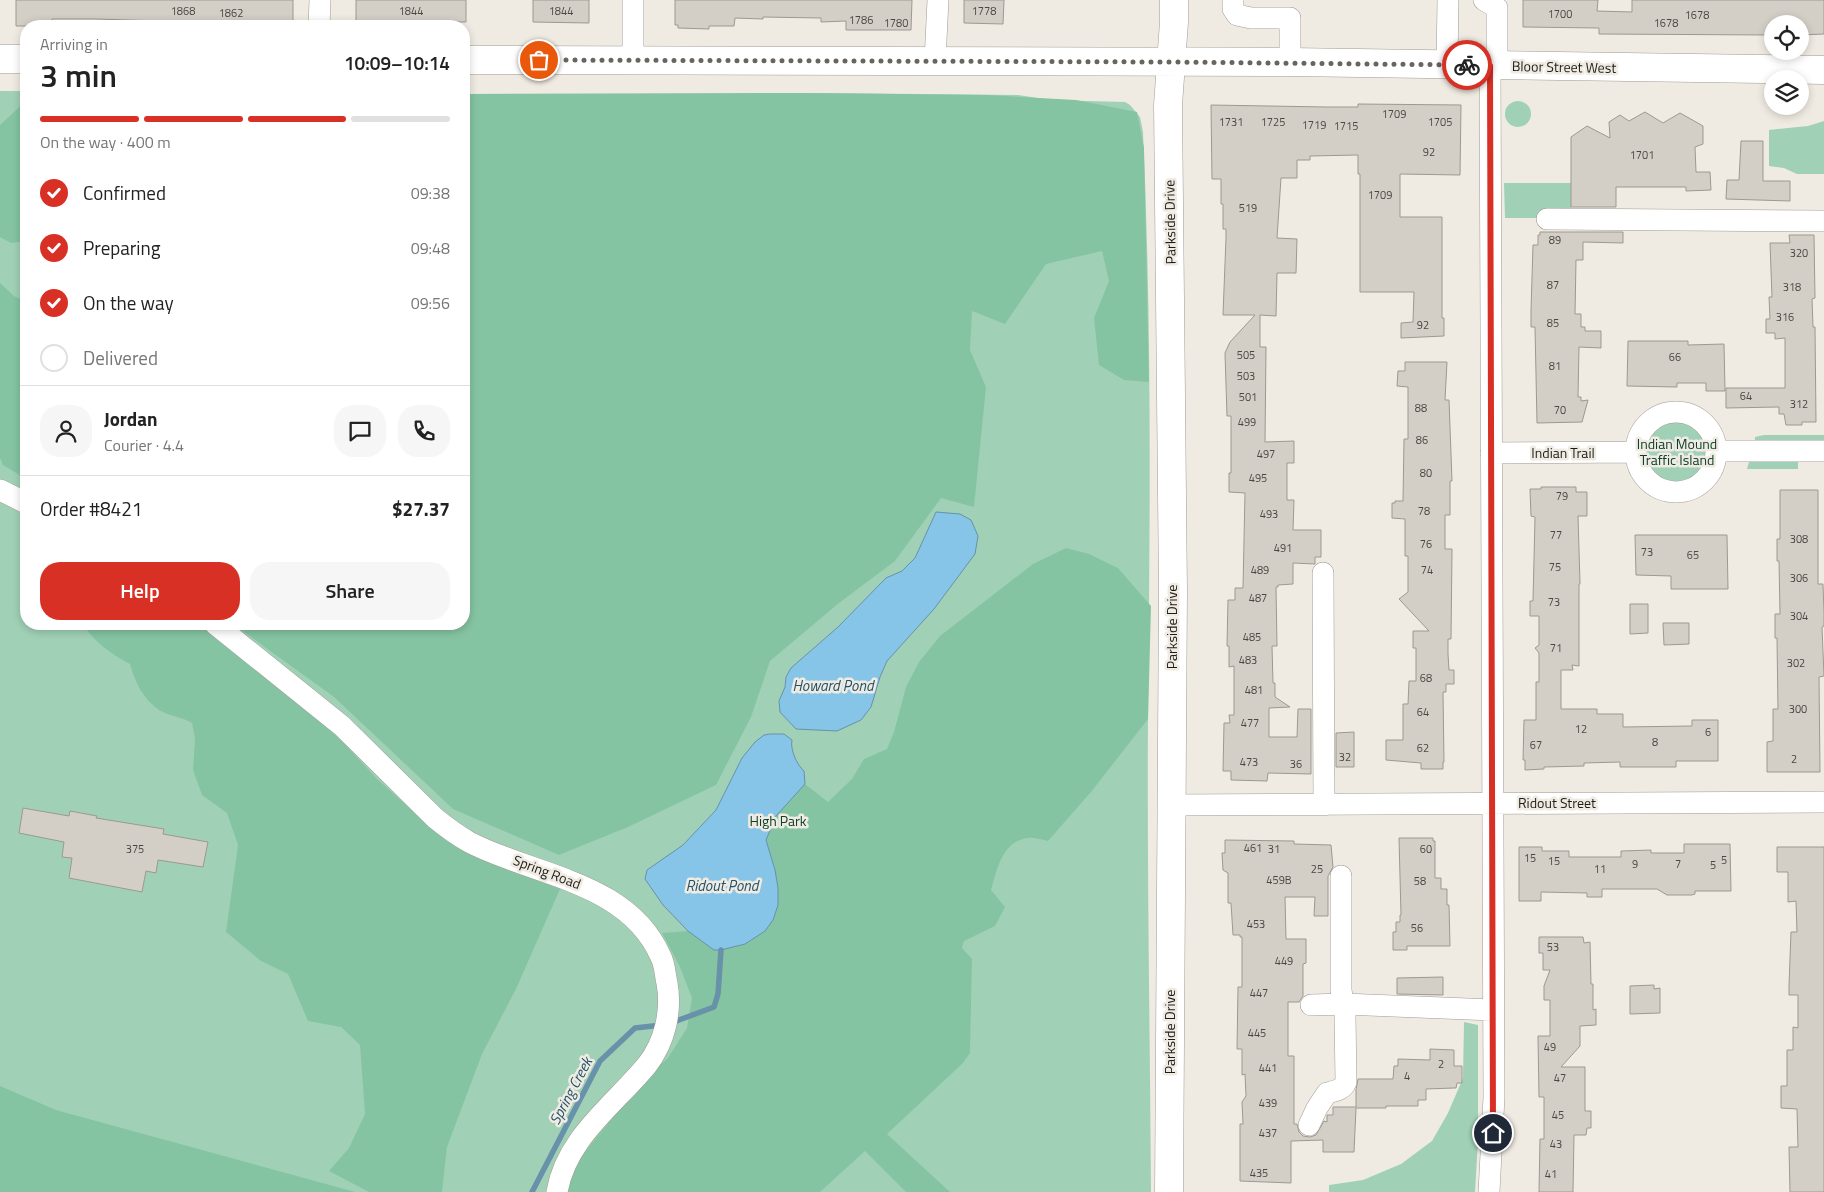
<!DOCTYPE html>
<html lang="en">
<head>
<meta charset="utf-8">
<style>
  :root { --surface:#fff; --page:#f6f6f6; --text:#222; --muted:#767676; --line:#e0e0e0; --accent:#d93025 }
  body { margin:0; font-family:"Titillium Web",sans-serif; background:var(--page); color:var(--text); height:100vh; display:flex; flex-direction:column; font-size:19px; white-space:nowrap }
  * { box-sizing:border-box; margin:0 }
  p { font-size:16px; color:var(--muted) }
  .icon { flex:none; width:28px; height:28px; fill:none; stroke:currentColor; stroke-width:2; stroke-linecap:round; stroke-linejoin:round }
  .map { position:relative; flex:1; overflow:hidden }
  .side { position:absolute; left:20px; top:20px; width:450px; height:610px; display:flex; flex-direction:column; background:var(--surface); border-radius:20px; box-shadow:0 2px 8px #0003 }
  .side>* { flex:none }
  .controls { position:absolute; left:1764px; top:15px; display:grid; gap:10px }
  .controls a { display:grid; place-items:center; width:45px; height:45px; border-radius:50%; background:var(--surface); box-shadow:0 2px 8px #0003; font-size:25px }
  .pin { position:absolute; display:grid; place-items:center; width:42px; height:42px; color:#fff; margin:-21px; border:2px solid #fff; border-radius:50%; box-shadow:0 1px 5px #0007 }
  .courier { position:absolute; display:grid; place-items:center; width:50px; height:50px; margin:-25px; border:4px solid #d93025; border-radius:50%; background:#fff; color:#222; box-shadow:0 1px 6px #0007 }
  .overview em { font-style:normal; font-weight:600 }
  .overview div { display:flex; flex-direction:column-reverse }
  .overview { display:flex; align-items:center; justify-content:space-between; height:85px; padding:0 20px }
  h1 { font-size:32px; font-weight:600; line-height:38px }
  .bar { display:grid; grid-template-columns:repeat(4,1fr); gap:8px 5px; align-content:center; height:60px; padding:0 20px }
  .bar i { height:6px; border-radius:4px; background:var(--line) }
  .bar .current { background:var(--accent) }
  .bar p { grid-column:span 4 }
  .line { display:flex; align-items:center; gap:12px; padding:0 20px; border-top:1px solid var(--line) }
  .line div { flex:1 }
  .round { display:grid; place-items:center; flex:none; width:52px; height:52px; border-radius:20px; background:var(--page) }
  ol { padding:0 20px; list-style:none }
  li { display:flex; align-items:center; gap:15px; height:55px }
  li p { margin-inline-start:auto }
  li .icon { padding:5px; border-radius:50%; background:var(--accent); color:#fff; stroke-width:4 }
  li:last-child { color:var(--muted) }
  li i { width:28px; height:28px; border:2px solid var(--line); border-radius:50% }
  .button { display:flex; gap:10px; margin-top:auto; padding:10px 20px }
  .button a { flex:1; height:58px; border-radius:20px; background:var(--accent); color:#fff; font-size:20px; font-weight:600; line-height:58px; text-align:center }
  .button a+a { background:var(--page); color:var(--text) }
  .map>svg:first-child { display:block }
  .green { fill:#a0d1b6 }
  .forest { fill:#85c4a2 }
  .water { fill:#86c5e7; stroke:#6792a9 }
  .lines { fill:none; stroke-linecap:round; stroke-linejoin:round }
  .stream { stroke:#6792a9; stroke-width:5.5 }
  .building { fill:#d3cec6; stroke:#9d9990 }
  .minor-casing { stroke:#a09b93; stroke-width:22 }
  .major-casing { stroke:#a09b93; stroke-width:29 }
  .minor { stroke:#fff; stroke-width:21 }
  .major { stroke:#fff; stroke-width:28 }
  .done { stroke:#68645f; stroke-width:5; stroke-dasharray:0 9 }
  .route { stroke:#d93025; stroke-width:6 }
  .labels { text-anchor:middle; stroke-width:5; stroke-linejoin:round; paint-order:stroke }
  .number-label { font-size:11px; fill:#4b4844 }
  .street-label { font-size:14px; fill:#1e1c19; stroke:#f0ebe2 }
  .park-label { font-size:14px; fill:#0d402a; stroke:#f0ebe2 }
  .water-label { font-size:15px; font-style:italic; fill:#21526a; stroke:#f0ebe2 }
</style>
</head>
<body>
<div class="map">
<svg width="1824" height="1192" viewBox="0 0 1824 1192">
  <rect width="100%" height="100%" fill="#f0ebe2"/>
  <path class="green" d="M0,91H26V624H464L544,96L825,93L1018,95L1051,100L1125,102L1130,105L1140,117L1143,132C1152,327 1150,523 1148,718C1147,876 1150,1034 1151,1192H0Z
    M1505 114a13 13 0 1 1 26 0a13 13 0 1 1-26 0Z
    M1824,121V174H1797L1784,168L1769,166V130L1808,126Z
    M1504,183H1571V218H1505Z
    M1646 452a31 31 0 1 1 62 0a31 31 0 1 1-62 0Z
    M1764,435H1824V441L1755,442V437Z
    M1749,462H1798V469H1747Z
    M1464,1022L1478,1025V1141L1475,1192H1329V1185L1363,1180L1401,1164L1432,1141L1448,1113L1463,1078Z"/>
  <path class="forest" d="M804,93L987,95L1076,100L1137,112L1144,148L1149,382L1124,380L1099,365L1094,318L1109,281L1102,251L1046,264L1005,324L972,311L970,350L986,387L974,507L941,498L895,561L839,603L770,661L751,717L716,785L628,827L559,855L453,809L334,697L233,624H464V94Z
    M26,101V241L11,243L0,237V125Z
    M0,283L14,296L26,302V479L3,465L0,458Z
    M1066,548L1089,554L1118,568L1151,606L1148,719L1091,792L1048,841C1042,840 1034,837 1028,838C1002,841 997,870 991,890L1005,907L995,926L964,941L962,948L972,959L970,1053L963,1063L887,1134L950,1192H906L865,1151L820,1192H567L574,1165L646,1077L668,1058L687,1028L692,998L680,967L662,933L688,931L714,950L775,870L766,840L770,827L776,816L805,784L828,802L852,779L864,759L887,749L894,732L906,687L919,662L940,636L1033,564Z
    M83,624H201L312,713L344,743L376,778L444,839L502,867L560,889L516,989L482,1054L447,1147L442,1192H369L329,1171L349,1148L365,1114L360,1045L341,1027L308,1021L288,974L261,961L226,932L238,845L227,813L202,795L193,770L195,738L192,723C182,717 169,716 159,710C143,699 135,682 130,664C112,655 93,641 83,624Z
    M0,1086L56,1110L355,1192H0Z"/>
  <path class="water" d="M936,512L960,514L971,520L978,536L975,554L934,609L887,661L880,677L871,707L861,720L837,731L796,729L780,712L779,701L785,687L786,677L791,668L838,627L886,578L902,571L915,558Z
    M770,734H784L792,740C790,750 797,765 804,771L805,784L776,816L766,840L775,870L778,888V905L773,920L765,931L745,944L721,950H714L688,931L663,905L645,879L647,870L683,845L716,810L742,758L755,742L764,735Z"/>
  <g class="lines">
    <path class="stream" d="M671,1023L714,1007L718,994L721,950
      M532,1192L600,1061L635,1028L662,1025"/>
  </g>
  <path class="building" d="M16,0H293V23L200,25H192V22L96,19H52V26H16Z
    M356,0H466V22H356Z
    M533,0H589V23L533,22Z
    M675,0H912L911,30H846V21L821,22V18L763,17V19L735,18L734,26H709V29L678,28V25H675Z
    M964,0H1004L1003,24L964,23Z
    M1523,0H1598L1597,11L1632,12V0H1824V34L1800,35V24H1772V35L1599,34V28L1523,27Z
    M1358,104L1461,105L1460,175L1400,174V217H1442V318H1444V336L1401,338V323L1413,322L1414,292H1360V174H1358V155L1310,156V160H1297V178H1281L1277,238L1297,239L1296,273H1277L1276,316L1260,315V347H1266L1265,442L1294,441V463H1287V500H1294L1293,530H1321V557H1315V564L1293,563V584L1278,585V587H1276L1277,646H1272L1273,683H1275V697L1290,707L1269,708V737H1297L1298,709H1311V774L1268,773L1267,781L1231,780V771H1223L1224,723H1230L1229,715H1234V666L1229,667V646H1227L1228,600H1235V588H1243L1245,493L1229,492V473H1231V416H1227L1225,353L1230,342L1255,315H1223L1226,238V229H1223V204H1221V179H1212L1211,105L1326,107H1358Z
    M1645,112L1663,123L1680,113L1703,126V144L1695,147L1696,172H1710L1711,190L1686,191V187H1616V207H1571V137L1587,126L1610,138L1609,122L1620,115L1629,121Z
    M1741,141H1763V181H1790V201L1726,199L1727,180H1739Z
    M1540,232H1623V243L1583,242V260H1576L1575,314H1581V327H1585V331H1601V348L1579,347L1578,397H1581V401L1588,400L1582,422L1537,423L1535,327H1531V311L1533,245H1538V235H1540Z
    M1789,235H1814L1815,298L1812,299L1813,327H1815L1816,422H1802V425H1786L1784,414H1779V407L1726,408V388H1785V338L1775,339V333H1766V319H1770L1769,297H1772L1770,243H1790Z
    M1628,341H1688V345L1724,344L1725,391H1706V383H1677V387L1627,386Z
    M1405,362H1447L1445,400H1449L1452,481H1450V515H1445V549H1452L1451,639H1448V654L1449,670H1454V684H1446V692H1443L1444,762H1443V769H1421V763L1386,760V740H1403V704H1408L1409,681H1416V648H1413V631H1429L1399,599L1408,592V556H1405V519L1392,518V503H1395V501H1403L1404,439H1408V387L1397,386L1398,371H1405Z
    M1541,487H1576V492H1587V516H1578L1580,584H1579V666L1572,665L1573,670H1561V709H1597V714H1623V727L1692,726V720H1718V761H1676V767H1620V762L1584,763V766L1544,767V769L1525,770V760H1523L1524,720H1536V682H1539V653L1535,648L1539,645V616H1530V601H1533L1535,517L1531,516L1530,489H1541Z
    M1780,490H1818V584H1823L1824,612V626L1822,627L1824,676L1819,677L1820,772H1767V742L1773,741V709H1778L1777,638H1775V614H1780L1779,561H1777V539H1780Z
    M1635,535H1727L1728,589H1671V576L1636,575Z
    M1630,604H1648V633L1630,634Z
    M1663,623H1689V644L1664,645Z
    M1354,732V767H1336V733Z
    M23,808L69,816L70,811L97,816L96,818L164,829L163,834L208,842L203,867L158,860L156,873L146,871L142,892L69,878L72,858L62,857L64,842L19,833Z
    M1399,838H1433V841H1435V878H1441V889H1447V905H1449L1450,946H1407V950H1393V932H1396V922H1400V915H1401Z
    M1225,840L1294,841V844L1331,845L1333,867L1328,876V916H1314L1315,897H1285L1286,939H1306V963L1303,964V996L1299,1002H1288V1056H1294V1124H1297L1299,1132L1303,1136L1310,1137L1316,1135L1324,1121L1327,1122V1115H1333V1107H1356V1090L1358,1079H1393L1394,1066H1398V1059L1430,1060V1049L1454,1050V1066H1462V1083H1457L1456,1088H1454L1426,1089V1100H1418V1106H1386V1108H1356L1354,1152H1323V1140L1291,1141V1183L1240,1181V1124H1243L1242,1102L1246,1096L1245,1074L1242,1075V1049H1237L1238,987H1242V937H1240V935H1233L1231,903H1228V873L1223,870L1222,853H1225Z
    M1684,844H1730L1731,891H1695V894L1692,895H1667L1657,889H1602V897H1587V893L1541,892V901H1519V847H1542V851H1569V857H1621V851L1651,850V853H1684Z
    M1777,847H1824V1192H1790L1789,1147H1798L1797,1109L1781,1108V1086H1787V1050H1793V1027L1798,1028V995H1789V986L1791,932H1797L1796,901L1788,902V872H1777Z
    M1539,937H1583L1584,943L1590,942L1591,984H1593V1010L1596,1009V1025L1580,1026V1046L1561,1067H1585V1111H1591V1128H1587L1586,1135H1574L1573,1192H1539L1540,1139H1544V1097H1539L1538,1036H1550V1000H1544V986L1550,970H1543V953H1539Z
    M1443,977V995L1397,994V978Z
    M1654,985V989L1660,988V1013L1630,1014V986Z"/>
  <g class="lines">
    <g class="minor-casing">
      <path id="minor" d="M633,0V61
        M1233,0V9L1237,15L1251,18H1290V62
        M1484,0L1497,8V66
        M319,26L320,0
        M935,61L938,0
        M1447,64L1448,0
        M1547,219L1824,221
        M1636 452a40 40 0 1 1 80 0a40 40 0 1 1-80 0Z
        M1716,451H1824
        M1491,453L1636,452
        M0,490L26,503
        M1323,573L1324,805
        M215,624L342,726L435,818C446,827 457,835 469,842C534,876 628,881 661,957C665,965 665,975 667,983C672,1011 665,1042 647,1065C614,1105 566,1138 557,1192
        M1170,805L1824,802
        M1311,1005L1343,1004L1493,1010
        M1309,1125L1317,1108L1327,1093C1335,1091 1343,1090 1346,1082L1345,1015L1341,990V876
        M1489,1192L1494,1097L1490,66"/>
    </g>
    <g class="major-casing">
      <path id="major" d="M0,59H26
        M464,60L1290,62L1824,70
        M1169,1192L1173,592L1168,105L1174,22V0"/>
    </g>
    <use href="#minor" class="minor"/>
    <use href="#major" class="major"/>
  </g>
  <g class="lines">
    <path class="done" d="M539,60L1171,62L1467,65"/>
    <path class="route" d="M1467,65L1490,66L1493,1133"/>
  </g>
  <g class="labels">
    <g class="number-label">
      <text x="183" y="15">1868</text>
      <text x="411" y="15">1844</text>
      <text x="561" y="15">1844</text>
      <text x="984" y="15">1778</text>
      <text x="231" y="17">1862</text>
      <text x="1560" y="18">1700</text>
      <text x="1697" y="19">1678</text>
      <text x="861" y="24">1786</text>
      <text x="896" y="27">1780</text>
      <text x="1666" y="27">1678</text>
      <text x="1394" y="118">1709</text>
      <text x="1231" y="126">1731</text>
      <text x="1273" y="126">1725</text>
      <text x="1440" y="126">1705</text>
      <text x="1314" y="129">1719</text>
      <text x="1346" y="130">1715</text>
      <text x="1429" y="156">92</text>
      <text x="1642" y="159">1701</text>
      <text x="1380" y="199">1709</text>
      <text x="1248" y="212">519</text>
      <text x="1555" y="244">89</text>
      <text x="1799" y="257">320</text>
      <text x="1553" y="289">87</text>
      <text x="1792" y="291">318</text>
      <text x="1785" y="321">316</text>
      <text x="1553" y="327">85</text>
      <text x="1423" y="329">92</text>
      <text x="1246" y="359">505</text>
      <text x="1675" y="361">66</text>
      <text x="1555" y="370">81</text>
      <text x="1246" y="380">503</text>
      <text x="1746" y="400">64</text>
      <text x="1248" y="401">501</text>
      <text x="1799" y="408">312</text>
      <text x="1421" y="412">88</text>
      <text x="1560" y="414">70</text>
      <text x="1247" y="426">499</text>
      <text x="1422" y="444">86</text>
      <text x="1266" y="458">497</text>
      <text x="1426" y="477">80</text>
      <text x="1258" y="482">495</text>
      <text x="1562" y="500">79</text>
      <text x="1424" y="515">78</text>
      <text x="1269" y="518">493</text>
      <text x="1556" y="539">77</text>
      <text x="1799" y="543">308</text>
      <text x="1426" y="548">76</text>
      <text x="1283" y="552">491</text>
      <text x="1647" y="556">73</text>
      <text x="1693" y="559">65</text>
      <text x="1555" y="571">75</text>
      <text x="1260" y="574">489</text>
      <text x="1427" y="574">74</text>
      <text x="1799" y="582">306</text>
      <text x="1258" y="602">487</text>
      <text x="1554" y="606">73</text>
      <text x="1799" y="620">304</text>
      <text x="1252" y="641">485</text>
      <text x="1556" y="652">71</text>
      <text x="1248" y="664">483</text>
      <text x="1796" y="667">302</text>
      <text x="1426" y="682">68</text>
      <text x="1254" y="694">481</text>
      <text x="1798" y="713">300</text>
      <text x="1423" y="716">64</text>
      <text x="1250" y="727">477</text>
      <text x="1581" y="733">12</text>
      <text x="1708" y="736">6</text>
      <text x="1655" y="746">8</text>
      <text x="1536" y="749">67</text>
      <text x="1423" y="752">62</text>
      <text x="1345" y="761">32</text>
      <text x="1794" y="763">2</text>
      <text x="1249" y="766">473</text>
      <text x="1296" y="768">36</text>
      <text x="1253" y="852">461</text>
      <text x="135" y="853">375</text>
      <text x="1274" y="853">31</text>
      <text x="1426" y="853">60</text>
      <text x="1530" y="862">15</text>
      <text x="1724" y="864">5</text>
      <text x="1554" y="865">15</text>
      <text x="1635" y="868">9</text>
      <text x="1678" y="868">7</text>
      <text x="1713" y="869">5</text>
      <text x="1317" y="873">25</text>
      <text x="1600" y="873">11</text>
      <text x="1279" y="884">459B</text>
      <text x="1420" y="885">58</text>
      <text x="1256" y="928">453</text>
      <text x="1417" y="932">56</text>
      <text x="1553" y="951">53</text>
      <text x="1284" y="965">449</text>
      <text x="1259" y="997">447</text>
      <text x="1257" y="1037">445</text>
      <text x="1550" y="1051">49</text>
      <text x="1441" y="1068">2</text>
      <text x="1268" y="1072">441</text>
      <text x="1407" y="1080">4</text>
      <text x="1560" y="1082">47</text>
      <text x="1268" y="1107">439</text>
      <text x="1558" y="1119">45</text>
      <text x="1268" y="1137">437</text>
      <text x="1556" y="1148">43</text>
      <text x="1259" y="1177">435</text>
      <text x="1551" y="1178">41</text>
    </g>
    <g class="street-label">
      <text transform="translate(1564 67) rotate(1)" y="5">Bloor Street West</text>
      <text transform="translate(1170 222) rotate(-91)" y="5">Parkside Drive</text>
      <text x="1563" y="458">Indian Trail</text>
      <text transform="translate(1172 627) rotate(-90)" y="5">Parkside Drive</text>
      <text x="1557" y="808">Ridout Street</text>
      <text transform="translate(547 872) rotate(21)" y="5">Spring Road</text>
      <text transform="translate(1170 1032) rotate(-90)" y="5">Parkside Drive</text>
    </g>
    <g class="park-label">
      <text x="1677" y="449">Indian Mound<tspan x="1677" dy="16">Traffic Island</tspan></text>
      <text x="778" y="826">High Park</text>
    </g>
    <g class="water-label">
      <text x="833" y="691">Howard Pond</text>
      <text x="722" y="891">Ridout Pond</text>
      <text transform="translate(571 1091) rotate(-62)" y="5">Spring Creek</text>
    </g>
  </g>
</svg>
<div class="controls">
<a><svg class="icon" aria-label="locate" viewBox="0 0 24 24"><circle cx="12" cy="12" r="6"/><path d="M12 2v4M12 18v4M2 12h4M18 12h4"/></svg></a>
<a><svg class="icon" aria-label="layers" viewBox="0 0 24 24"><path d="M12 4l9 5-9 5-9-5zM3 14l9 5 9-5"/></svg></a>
</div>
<div class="pin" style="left:539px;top:60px;background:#ea580c"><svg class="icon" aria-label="bag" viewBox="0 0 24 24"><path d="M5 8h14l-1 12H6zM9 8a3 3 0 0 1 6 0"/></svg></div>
<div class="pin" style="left:1493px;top:1133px;background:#1f2937"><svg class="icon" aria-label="home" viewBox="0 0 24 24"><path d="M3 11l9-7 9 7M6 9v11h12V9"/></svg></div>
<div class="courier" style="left:1467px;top:65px"><svg class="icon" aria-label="bike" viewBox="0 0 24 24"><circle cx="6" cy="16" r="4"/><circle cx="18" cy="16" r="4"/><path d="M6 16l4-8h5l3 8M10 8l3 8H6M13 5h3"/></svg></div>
<section class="side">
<div class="overview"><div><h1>3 min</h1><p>Arriving in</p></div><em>10:09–10:14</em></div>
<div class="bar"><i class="current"></i><i class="current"></i><i class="current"></i><i></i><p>On the way · 400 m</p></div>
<ol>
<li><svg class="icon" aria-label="check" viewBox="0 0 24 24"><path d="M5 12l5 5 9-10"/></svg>Confirmed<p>09:38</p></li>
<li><svg class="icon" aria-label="check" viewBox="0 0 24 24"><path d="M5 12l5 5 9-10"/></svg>Preparing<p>09:48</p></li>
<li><svg class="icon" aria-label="check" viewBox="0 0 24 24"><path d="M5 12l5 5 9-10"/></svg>On the way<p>09:56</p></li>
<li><i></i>Delivered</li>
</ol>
<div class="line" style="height:90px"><a class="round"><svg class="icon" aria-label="person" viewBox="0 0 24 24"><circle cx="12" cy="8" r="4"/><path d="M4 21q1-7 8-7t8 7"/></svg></a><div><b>Jordan</b><p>Courier · 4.4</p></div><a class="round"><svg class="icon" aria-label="chat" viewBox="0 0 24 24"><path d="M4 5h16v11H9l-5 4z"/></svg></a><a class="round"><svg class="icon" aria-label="phone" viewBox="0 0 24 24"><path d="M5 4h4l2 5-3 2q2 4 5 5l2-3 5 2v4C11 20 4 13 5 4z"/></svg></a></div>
<div class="line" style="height:65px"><div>Order #8421</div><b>$27.37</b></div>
<div class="button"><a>Help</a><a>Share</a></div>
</section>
</div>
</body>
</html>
